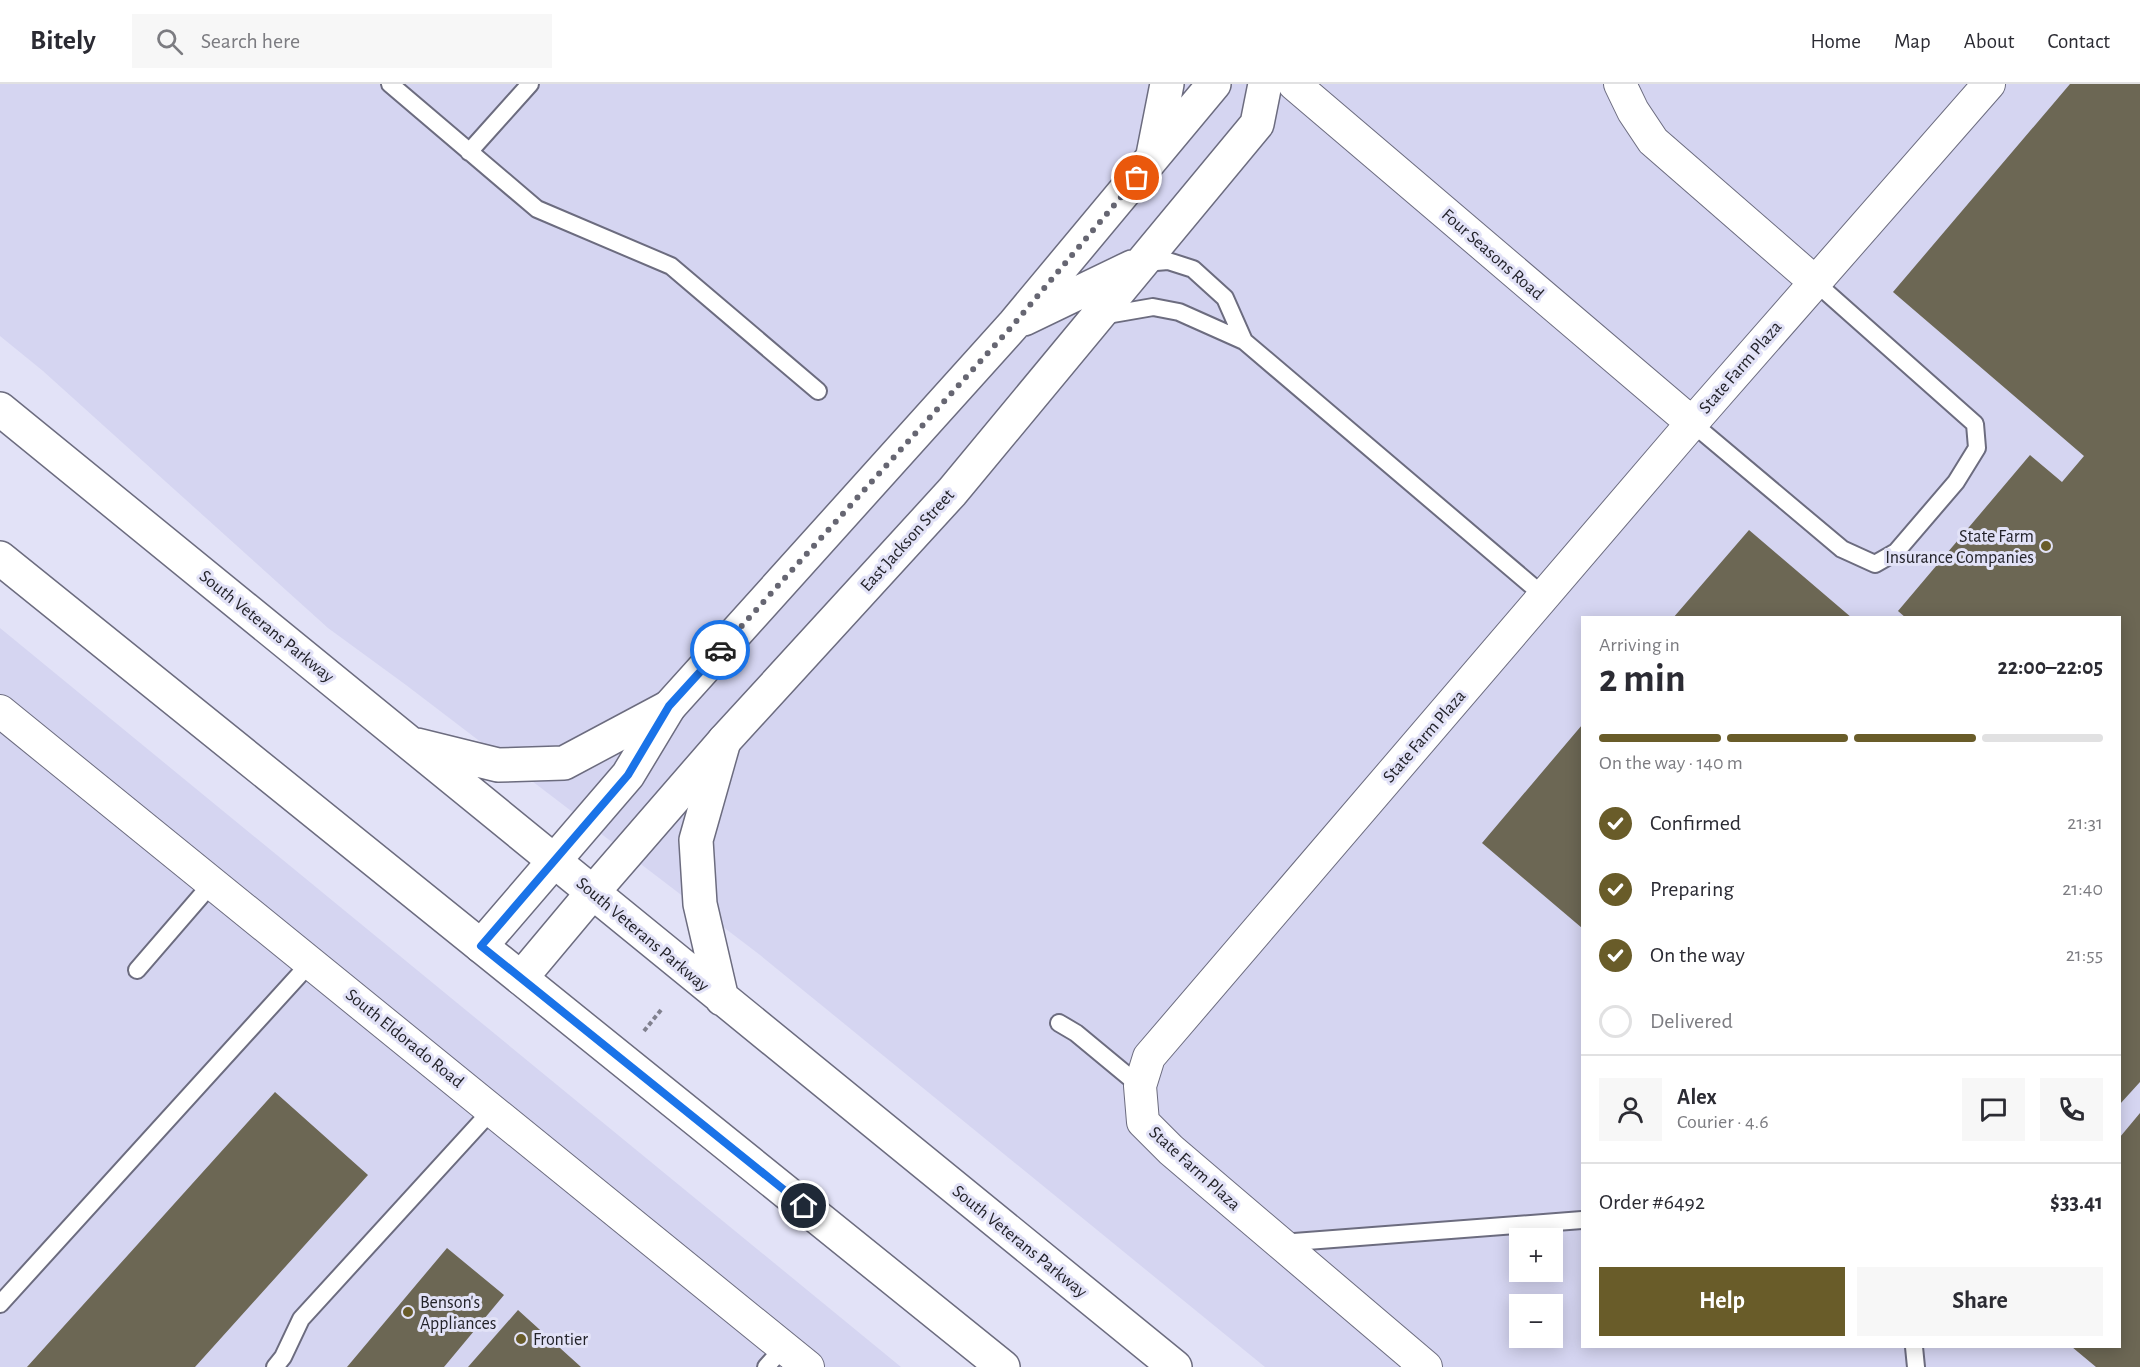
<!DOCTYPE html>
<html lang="en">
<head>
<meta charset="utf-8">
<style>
  :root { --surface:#fff; --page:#f7f7f7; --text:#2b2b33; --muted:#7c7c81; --line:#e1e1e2; --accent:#695c29 }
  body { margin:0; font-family:"Alegreya Sans",sans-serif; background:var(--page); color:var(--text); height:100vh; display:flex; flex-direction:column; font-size:22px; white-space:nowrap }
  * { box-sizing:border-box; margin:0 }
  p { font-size:20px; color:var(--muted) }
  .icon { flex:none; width:33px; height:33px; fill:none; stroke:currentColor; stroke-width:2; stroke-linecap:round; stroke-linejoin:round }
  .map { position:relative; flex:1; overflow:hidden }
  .side { position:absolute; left:1581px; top:532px; width:540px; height:732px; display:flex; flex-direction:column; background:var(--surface); border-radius:0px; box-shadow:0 3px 15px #0003 }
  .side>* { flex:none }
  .controls { position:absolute; left:1509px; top:1144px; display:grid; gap:12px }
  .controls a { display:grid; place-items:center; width:54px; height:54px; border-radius:0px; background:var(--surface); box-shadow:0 3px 15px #0003; font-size:30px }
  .pin { position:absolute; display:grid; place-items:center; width:51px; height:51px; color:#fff; margin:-26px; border:3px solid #fff; border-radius:50%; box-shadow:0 2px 6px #0007 }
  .courier { position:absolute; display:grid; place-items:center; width:60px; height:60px; margin:-30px; border:4px solid #1a73e8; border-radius:50%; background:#fff; color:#222; box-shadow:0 2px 8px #0007 }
  .overview em { font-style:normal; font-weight:700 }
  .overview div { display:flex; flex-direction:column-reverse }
  .overview { display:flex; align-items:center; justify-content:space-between; height:102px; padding:0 18px }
  h1 { font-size:39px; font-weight:700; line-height:45px }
  .bar { display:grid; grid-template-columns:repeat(4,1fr); gap:9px 6px; align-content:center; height:72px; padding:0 18px }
  .bar i { height:8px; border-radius:4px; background:var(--line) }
  .bar .active { background:var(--accent) }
  .bar p { grid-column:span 4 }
  .line { display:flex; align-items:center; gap:15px; padding:0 18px; border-top:2px solid var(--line) }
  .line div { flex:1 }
  .round { display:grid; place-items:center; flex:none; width:63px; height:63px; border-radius:0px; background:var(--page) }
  ol { padding:0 18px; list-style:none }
  li { display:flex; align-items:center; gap:18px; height:66px }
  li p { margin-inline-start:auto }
  li .icon { padding:6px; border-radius:50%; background:var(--accent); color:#fff; stroke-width:4 }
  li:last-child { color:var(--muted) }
  li i { width:33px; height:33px; border:3px solid var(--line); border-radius:50% }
  .action { display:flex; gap:12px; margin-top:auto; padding:12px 18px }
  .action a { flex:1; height:69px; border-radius:0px; background:var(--accent); color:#fff; font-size:24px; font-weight:700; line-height:69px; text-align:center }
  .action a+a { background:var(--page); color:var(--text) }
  header { display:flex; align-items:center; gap:36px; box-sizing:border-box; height:84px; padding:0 30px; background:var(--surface); border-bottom:2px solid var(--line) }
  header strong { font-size:28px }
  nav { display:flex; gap:33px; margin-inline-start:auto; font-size:21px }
  .search { width:420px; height:54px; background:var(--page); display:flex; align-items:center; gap:15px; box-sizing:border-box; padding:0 21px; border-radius:0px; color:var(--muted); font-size:22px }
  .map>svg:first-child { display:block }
  .built { fill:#d5d5f1; fill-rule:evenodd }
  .building { fill:#6c6754 }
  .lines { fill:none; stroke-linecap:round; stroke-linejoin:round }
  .lane-casing { stroke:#6c6c7f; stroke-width:20 }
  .street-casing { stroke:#6c6c7f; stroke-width:34 }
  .secondary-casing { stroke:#6c6c7f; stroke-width:36 }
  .highway-casing { stroke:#6c6c7f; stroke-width:36 }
  .path { stroke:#80808e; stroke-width:4; stroke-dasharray:4.5 3; stroke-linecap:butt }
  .lane { stroke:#fff; stroke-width:16 }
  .street { stroke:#fff; stroke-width:32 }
  .secondary { stroke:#fff; stroke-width:33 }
  .highway { stroke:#fff; stroke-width:33 }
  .done { stroke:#666672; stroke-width:6; stroke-dasharray:0 10.8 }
  .route { stroke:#1a73e8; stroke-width:8 }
  .poi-dot { fill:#695c29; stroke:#e2e2f7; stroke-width:2 }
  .labels { text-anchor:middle; stroke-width:6; stroke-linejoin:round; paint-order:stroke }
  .street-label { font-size:18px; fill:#23232a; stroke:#e2e2f7 }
  .poi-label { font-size:18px; fill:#23232a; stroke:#e2e2f7; text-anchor:start }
</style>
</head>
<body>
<header>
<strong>Bitely</strong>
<div class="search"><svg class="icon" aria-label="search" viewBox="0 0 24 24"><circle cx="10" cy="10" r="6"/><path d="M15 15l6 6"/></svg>Search here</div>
<nav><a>Home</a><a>Map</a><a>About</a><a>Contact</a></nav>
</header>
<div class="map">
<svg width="2140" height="1283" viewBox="0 0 2140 1283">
  <rect width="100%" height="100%" fill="#e2e2f7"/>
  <path class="built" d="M0,0H2140V1283H1265L760,871L406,601L328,544L43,287L0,252ZM1582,534H2120V1263H1582ZM1520,1155H1552V1188H1520ZM1520,1221H1552V1254H1520Z
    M0,544L901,1283H0Z"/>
  <path class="building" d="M2070,0H2140V998L2120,1020V534H1906L1898,527L2030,371L2062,398L2084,372L1893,208Z
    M1749,446L1852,534H1673Z
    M1582,641V844L1482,759Z
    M275,1008L368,1091L195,1283H27Z
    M2140,1029V1283H2096L2072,1263H2120V1053Z
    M447,1164L504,1211L444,1283H347Z
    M518,1226L581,1283H468Z"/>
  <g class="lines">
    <g class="lane-casing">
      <path id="lane" d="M390,0L537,125L671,182L818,307
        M469,68L530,0
        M1144,179L1168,177L1193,185L1225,214L1244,257
        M1101,232L1153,223L1179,228L1244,257L1544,512
        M1692,339L1842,465L1875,480L1896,468L1956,398L1977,364L1975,340L1815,198
        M137,886L213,798
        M1059,939L1076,949L1140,1002
        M1281,1159L1582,1136
        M0,1220L311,878
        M1914,1263L1916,1283
        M275,1283L283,1273L301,1235L492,1026
        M766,1283L784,1263"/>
    </g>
    <g class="street-casing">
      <path id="street" d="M1294,0L1692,339
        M1620,0L1633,27L1653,57L1815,198
        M0,627L808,1283
        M1426,1283L1171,1066L1143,1038L1140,1002L1149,973L1692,339L1989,0"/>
    </g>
    <g class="secondary-casing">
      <path id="secondary" d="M1153,71L1167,0
        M1024,235L1132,183
        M481,862L628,691L669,623L1014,240L1214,0
        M521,894L593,808L724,657L952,408L1257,40L1265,0"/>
    </g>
    <g class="highway-casing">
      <path id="highway" d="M0,325L1175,1283
        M0,474L1003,1283
        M417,661L498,681L564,679L669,623
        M722,915L700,820L696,756L724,657"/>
    </g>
    <path class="path" d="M644,947L661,926"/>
    <use href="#lane" class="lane"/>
    <use href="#street" class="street"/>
    <use href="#secondary" class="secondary"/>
    <use href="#highway" class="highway"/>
  </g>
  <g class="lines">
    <path class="done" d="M720,566L1014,240L1137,94"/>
    <path class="route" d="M720,566L669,622L628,691L481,862L804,1122"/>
  </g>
  <g class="poi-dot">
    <circle cx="2046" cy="462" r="6"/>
    <circle cx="408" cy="1228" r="6"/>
    <circle cx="521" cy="1255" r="6"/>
  </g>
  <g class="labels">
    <g class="street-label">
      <text transform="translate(1493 170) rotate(41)" y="6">Four Seasons Road</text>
      <text transform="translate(1740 283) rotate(-49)" y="6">State Farm Plaza</text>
      <text transform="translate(907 456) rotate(-48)" y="6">East Jackson Street</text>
      <text transform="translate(267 542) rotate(39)" y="6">South Veterans Parkway</text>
      <text transform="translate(1424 652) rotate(-49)" y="6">State Farm Plaza</text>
      <text transform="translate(643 850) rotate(40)" y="6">South Veterans Parkway</text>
      <text transform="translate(405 954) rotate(39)" y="6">South Eldorado Road</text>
      <text transform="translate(1195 1084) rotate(42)" y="6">State Farm Plaza</text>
      <text transform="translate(1020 1157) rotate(39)" y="6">South Veterans Parkway</text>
    </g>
    <g class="poi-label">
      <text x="2034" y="458" text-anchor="end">State Farm<tspan x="2034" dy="21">Insurance Companies</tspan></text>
      <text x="420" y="1224">Benson's<tspan x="420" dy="21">Appliances</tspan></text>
      <text x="533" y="1261">Frontier</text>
    </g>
  </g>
</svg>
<div class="controls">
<a>+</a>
<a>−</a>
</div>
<div class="pin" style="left:1137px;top:94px;background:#ea580c"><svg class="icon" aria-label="bag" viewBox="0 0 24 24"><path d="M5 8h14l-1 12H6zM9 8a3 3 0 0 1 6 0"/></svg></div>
<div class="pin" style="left:804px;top:1122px;background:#1f2937"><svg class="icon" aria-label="home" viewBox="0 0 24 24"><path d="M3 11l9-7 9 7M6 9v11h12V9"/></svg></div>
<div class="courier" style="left:720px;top:566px"><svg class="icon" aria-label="car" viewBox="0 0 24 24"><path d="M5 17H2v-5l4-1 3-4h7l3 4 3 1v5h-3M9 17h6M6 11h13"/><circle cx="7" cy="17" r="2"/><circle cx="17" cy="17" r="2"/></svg></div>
<section class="side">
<div class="overview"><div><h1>2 min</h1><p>Arriving in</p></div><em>22:00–22:05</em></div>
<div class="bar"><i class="active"></i><i class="active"></i><i class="active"></i><i></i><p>On the way · 140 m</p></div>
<ol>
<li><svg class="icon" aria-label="check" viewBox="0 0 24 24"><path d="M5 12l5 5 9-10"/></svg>Confirmed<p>21:31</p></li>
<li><svg class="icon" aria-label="check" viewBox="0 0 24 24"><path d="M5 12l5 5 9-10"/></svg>Preparing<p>21:40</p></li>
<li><svg class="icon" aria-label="check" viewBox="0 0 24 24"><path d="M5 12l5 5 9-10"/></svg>On the way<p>21:55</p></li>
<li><i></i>Delivered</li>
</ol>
<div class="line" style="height:108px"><a class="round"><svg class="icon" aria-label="person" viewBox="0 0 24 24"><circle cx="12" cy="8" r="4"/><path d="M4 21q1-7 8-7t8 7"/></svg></a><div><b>Alex</b><p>Courier · 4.6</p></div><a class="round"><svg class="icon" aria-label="chat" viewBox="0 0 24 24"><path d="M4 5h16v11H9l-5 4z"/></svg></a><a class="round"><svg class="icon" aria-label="phone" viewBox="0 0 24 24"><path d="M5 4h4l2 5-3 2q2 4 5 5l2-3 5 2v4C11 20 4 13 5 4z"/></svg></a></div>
<div class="line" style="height:78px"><div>Order #6492</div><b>$33.41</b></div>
<div class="action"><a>Help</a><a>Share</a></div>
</section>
</div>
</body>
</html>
